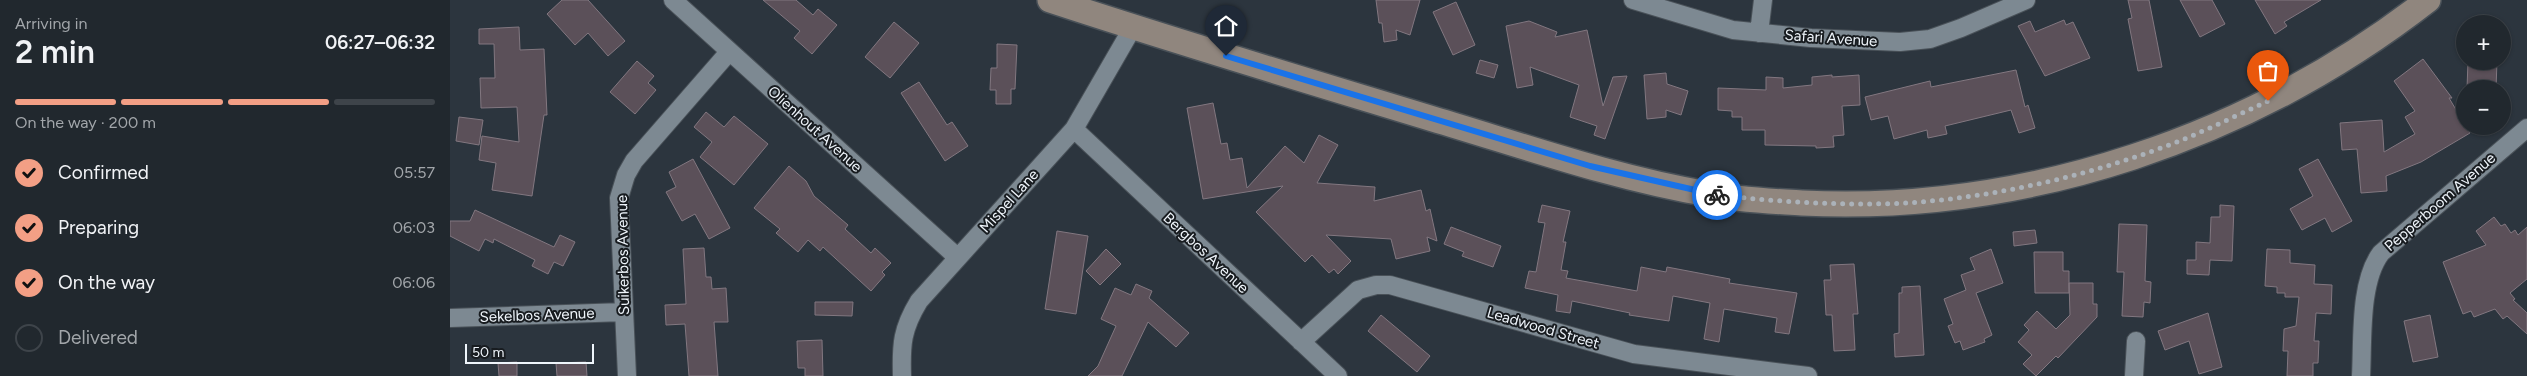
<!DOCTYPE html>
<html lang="en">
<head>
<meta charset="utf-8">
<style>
  :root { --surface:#21282e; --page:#293036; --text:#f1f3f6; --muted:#a2a6aa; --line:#3e444a; --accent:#f39f85 }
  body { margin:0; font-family:Figtree,sans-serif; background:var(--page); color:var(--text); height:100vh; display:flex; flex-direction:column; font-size:19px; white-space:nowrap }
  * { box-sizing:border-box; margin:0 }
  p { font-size:16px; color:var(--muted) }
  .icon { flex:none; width:28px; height:28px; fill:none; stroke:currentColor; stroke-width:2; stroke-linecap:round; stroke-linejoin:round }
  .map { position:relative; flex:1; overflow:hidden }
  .side { display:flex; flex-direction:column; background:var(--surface); width:450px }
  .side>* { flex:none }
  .buttons { position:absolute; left:2006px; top:15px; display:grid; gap:10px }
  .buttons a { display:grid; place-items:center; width:55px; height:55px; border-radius:50%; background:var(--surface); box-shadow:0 1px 4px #0004,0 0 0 1px var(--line); font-size:25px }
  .scale { position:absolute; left:15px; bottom:12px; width:129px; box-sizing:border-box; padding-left:5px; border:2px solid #eff5fb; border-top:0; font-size:14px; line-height:18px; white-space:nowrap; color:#eff5fb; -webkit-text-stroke:4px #181c20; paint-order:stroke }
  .pin { position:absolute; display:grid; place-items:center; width:42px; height:42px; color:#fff; margin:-51px -21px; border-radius:50% 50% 50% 0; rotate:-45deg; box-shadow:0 0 5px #0007 }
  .pin .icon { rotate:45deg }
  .courier { position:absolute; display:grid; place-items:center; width:50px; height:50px; margin:-25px; border:4px solid #1a73e8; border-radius:50%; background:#fff; color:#222; box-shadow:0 1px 6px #0007 }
  .overview em { font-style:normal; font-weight:600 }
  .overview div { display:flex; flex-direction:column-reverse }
  .overview { display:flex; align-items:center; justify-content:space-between; height:85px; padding:0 15px }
  h1 { font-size:32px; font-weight:600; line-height:38px }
  .bar { display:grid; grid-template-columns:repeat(4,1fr); gap:8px 5px; align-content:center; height:60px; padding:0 15px }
  .bar i { height:6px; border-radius:4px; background:var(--line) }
  .bar .selected { background:var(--accent) }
  .bar p { grid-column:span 4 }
  ol { padding:0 15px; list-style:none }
  li { display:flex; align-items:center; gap:15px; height:55px }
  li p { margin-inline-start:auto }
  li .icon { padding:5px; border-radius:50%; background:var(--accent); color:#111; stroke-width:4 }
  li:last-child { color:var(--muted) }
  li i { width:28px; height:28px; border:2px solid var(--line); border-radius:50% }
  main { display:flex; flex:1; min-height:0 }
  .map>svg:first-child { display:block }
  .building { fill:#5b5059; stroke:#827780 }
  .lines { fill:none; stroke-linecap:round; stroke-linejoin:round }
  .street-casing { stroke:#495158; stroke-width:20 }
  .secondary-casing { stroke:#495158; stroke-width:28 }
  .street { stroke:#7d8992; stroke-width:18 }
  .secondary { stroke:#90867e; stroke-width:25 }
  .done { stroke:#abb2b9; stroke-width:5; stroke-dasharray:0 9 }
  .route { stroke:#1a73e8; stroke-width:6 }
  .labels { text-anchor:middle; stroke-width:4; stroke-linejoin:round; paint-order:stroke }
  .street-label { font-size:15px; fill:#eff5fb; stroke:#181c20 }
</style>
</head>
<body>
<main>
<section class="side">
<div class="overview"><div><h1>2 min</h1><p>Arriving in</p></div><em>06:27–06:32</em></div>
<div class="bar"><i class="selected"></i><i class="selected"></i><i class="selected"></i><i></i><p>On the way · 200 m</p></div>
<ol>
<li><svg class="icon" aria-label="check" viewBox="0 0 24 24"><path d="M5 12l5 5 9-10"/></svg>Confirmed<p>05:57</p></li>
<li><svg class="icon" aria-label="check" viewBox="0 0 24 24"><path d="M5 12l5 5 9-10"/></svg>Preparing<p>06:03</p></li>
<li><svg class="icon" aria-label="check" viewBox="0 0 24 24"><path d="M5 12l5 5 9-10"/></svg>On the way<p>06:06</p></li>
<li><i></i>Delivered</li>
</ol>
</section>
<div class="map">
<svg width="2077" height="376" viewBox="0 0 2077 376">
  <rect width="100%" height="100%" fill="#2c353e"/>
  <path class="building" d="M112,0H138L175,41L158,56L138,33L125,45L97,14Z
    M313,0H346L363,15L368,9L387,25L362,54L344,38L350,31Z
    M926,0H970L960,35L946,30L947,40L934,42L932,23H929Z
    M1678,0H1699L1712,67L1688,71L1678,19L1682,18Z
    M1730,0H1762L1775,24L1750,37Z
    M1805,0H1871L1834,22L1837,26L1825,34Z
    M1006,2L1025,45L1003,55L983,12Z
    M1614,20L1616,25L1623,22L1640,58L1595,76L1568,26L1580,21L1585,32Z
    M1079,21L1107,32L1105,37L1137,30L1153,106L1163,77L1177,76L1155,139L1144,135L1147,126L1120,117L1129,85L1080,67L1083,85L1067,88L1056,26Z
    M444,22L469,43L440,78L415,57Z
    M69,27L70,50L94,49L97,115H94L82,196L42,190L46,163L29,160L32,136L69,142L67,107L31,108L30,78H45L44,44H29V29Z
    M547,44L567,45L565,89H561V104H546V90H540L541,68H547Z
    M1973,59L2002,98H1999L2020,133L1971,162L1936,176L1937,191L1911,193L1907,149L1892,150L1890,123L1932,120L1934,152L1965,134L1955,117L1965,111L1944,81Z
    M1030,60L1048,65L1044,78L1026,73Z
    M187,61L204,76L198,83L206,90L185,114L160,92Z
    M2018,61H2047L2046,89H2017Z
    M1566,70L1575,107L1578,105L1585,128L1569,133L1561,110L1495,126L1497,134L1478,138L1477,130L1444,139L1438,116L1421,120L1415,97L1480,81L1481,87Z
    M1216,73L1217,84L1238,91L1231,115L1216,110V117L1197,119L1194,75Z
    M1382,75V77L1409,75L1410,105L1392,106L1394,135L1383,136L1384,147L1366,148V146L1315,145V130H1292V117H1282V111L1268,110V88L1316,90V77L1333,78V88L1362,85V77Z
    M469,82L497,125L502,122L518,146L495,161L451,93Z
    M763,103L771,144L777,143L780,160L792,158L797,188L835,146L854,163L869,135L888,145L867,183L925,187L924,201L971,190L976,211L980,209L987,241L977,237L980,251L946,259L941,239L876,235L901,261L888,274L884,269L879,273L862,255L855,262L806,212L833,186L753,199L737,108Z
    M256,112L274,127L284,116L318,144L284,185L250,157L262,142L244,127Z
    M9,117L33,120L29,145L6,141Z
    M243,159L280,228L259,239L245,214L232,221L216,192L226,187L219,172Z
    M1868,159L1902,221L1882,232L1875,218L1852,230L1840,209L1863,196L1849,169Z
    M339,166L356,181L364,196L398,225L395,229L421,253L425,248L441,263L432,272L435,275L421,291L373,247L370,251L358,240L348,252L326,233L330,229L304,208Z
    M1092,205L1120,211L1113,242H1116L1111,270L1118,271L1116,278L1187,291L1191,267L1216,272L1217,267L1280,279L1279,283L1347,293L1339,334L1325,332L1327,318L1274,309L1269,342L1254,339L1260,303L1223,296L1219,321L1179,315L1180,313L1122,301L1120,313L1106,311L1108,295L1075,288L1079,271L1086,272L1095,223L1088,222Z
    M1770,205L1784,206L1782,261L1760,260L1759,275L1737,274V260H1746V242L1760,243L1761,217H1770Z
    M25,210L104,247L110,235L125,242L113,266L104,262L98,274L82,266L85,260L44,239L43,243L35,239L29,251L0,236V221H20Z
    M2044,217L2051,226L2055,224L2061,233L2065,230L2068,235L2077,227V279L2060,293L2065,299L2063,300L2077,313V334L2057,316L2053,319L2045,309L2024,317L2021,311L2013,314L1993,262L2036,245L2026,231Z
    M1669,224L1697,225L1695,281L1701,282L1700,303L1694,302L1693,317L1672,316L1674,272H1667Z
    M1001,227L1051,246L1043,267L1012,256L1014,252L994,244Z
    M1585,230L1587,243L1564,246L1563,232Z
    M607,231L638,236L626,314L595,309Z
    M254,248L256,277H261L262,289L276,288L278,322H264L268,376H239L235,324L216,325L215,305L236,304L233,249Z
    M656,249L671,264L650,285L636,271Z
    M1541,249L1553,283L1526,293L1542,335L1534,339L1535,342L1513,350L1510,341L1505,343L1498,326L1503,324L1494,299L1516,290L1511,275L1525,270L1520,258Z
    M1817,249L1840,250V263L1865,265L1864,284L1882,285L1881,314L1866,313L1864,341H1869L1868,363H1863V376H1837L1838,351H1833L1834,329L1846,326L1849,297H1835V293H1827V287L1815,286Z
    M1584,252H1613V271H1619V293H1585Z
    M1404,264L1408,314H1403L1405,350L1384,351L1382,315H1376L1374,280H1381L1380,265Z
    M1619,283H1643V304H1647V317L1608,358L1606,356L1586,376L1573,364L1582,355L1568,342L1579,330L1574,325L1587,311L1606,329L1620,315Z
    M686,284L702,291L699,298L739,333L726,347L698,322L672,376H638L648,366L666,326L651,319L665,288L681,295Z
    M1470,286L1474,355L1445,357L1444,334L1449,333V293H1452V287Z
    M365,302H403L402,316L365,315Z
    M1758,313L1772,367L1749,374L1739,341L1715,350L1708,331Z
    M931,315L980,356L967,372L918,331Z
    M1980,315L1988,357L1963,362L1954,321Z
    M372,340L373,376H355V368H348L347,341Z
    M67,362V376H49L48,363Z
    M136,362L137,376H107L106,363Z"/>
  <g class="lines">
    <g class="street-casing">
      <path id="street" d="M223,0L507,257
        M1183,0L1283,30L1361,38L1450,42L1480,39L1511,28L1576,0
        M1309,33L1313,0
        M624,129L888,376
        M0,318L174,312
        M851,342L908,290L926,285H940L1184,354L1358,376
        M177,376L169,198L176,175L184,161L279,52
        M452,376C451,344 452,329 469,301L624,129L683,27
        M1684,376L1686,341
        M1911,376C1913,340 1909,282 1931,253L2077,128"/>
    </g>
    <g class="secondary-casing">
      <path id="secondary" d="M600,0C727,42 855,80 983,119C1074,146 1164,178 1258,194C1289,200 1321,201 1352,203C1576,214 1802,137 1978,0"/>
    </g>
    <use href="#street" class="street"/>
    <use href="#secondary" class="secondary"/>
  </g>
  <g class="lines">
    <path class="done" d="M1267,195C1330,202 1393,206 1456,203C1549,197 1646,174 1732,140C1761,128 1790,114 1818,101"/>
    <path class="route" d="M776,56L1140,166L1267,195"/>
  </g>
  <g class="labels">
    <g class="street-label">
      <text transform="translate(1381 38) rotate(4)" y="5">Safari Avenue</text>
      <text transform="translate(365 129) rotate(42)" y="5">Olienhout Avenue</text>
      <text transform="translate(559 201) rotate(-48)" y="5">Mispel Lane</text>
      <text transform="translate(1990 202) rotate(-41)" y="5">Pepperboom Avenue</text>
      <text transform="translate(756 253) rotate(43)" y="5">Bergbos Avenue</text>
      <text transform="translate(173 255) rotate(-91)" y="5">Suikerbos Avenue</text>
      <text transform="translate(87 315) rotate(-2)" y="5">Sekelbos Avenue</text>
      <text transform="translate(1093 328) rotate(16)" y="5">Leadwood Street</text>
    </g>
  </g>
</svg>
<div class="buttons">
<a>+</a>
<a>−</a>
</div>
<div class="scale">50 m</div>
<div class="pin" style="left:1818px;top:101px;background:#ea580c"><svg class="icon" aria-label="bag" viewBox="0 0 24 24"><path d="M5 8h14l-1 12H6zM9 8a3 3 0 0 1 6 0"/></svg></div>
<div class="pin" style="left:776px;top:56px;background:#1f2937"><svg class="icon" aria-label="home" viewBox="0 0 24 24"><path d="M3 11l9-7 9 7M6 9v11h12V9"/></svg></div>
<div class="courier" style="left:1267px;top:195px"><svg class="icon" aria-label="bike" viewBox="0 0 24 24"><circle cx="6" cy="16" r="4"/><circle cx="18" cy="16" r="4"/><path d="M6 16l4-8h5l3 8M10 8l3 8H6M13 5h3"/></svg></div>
</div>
</main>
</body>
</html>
